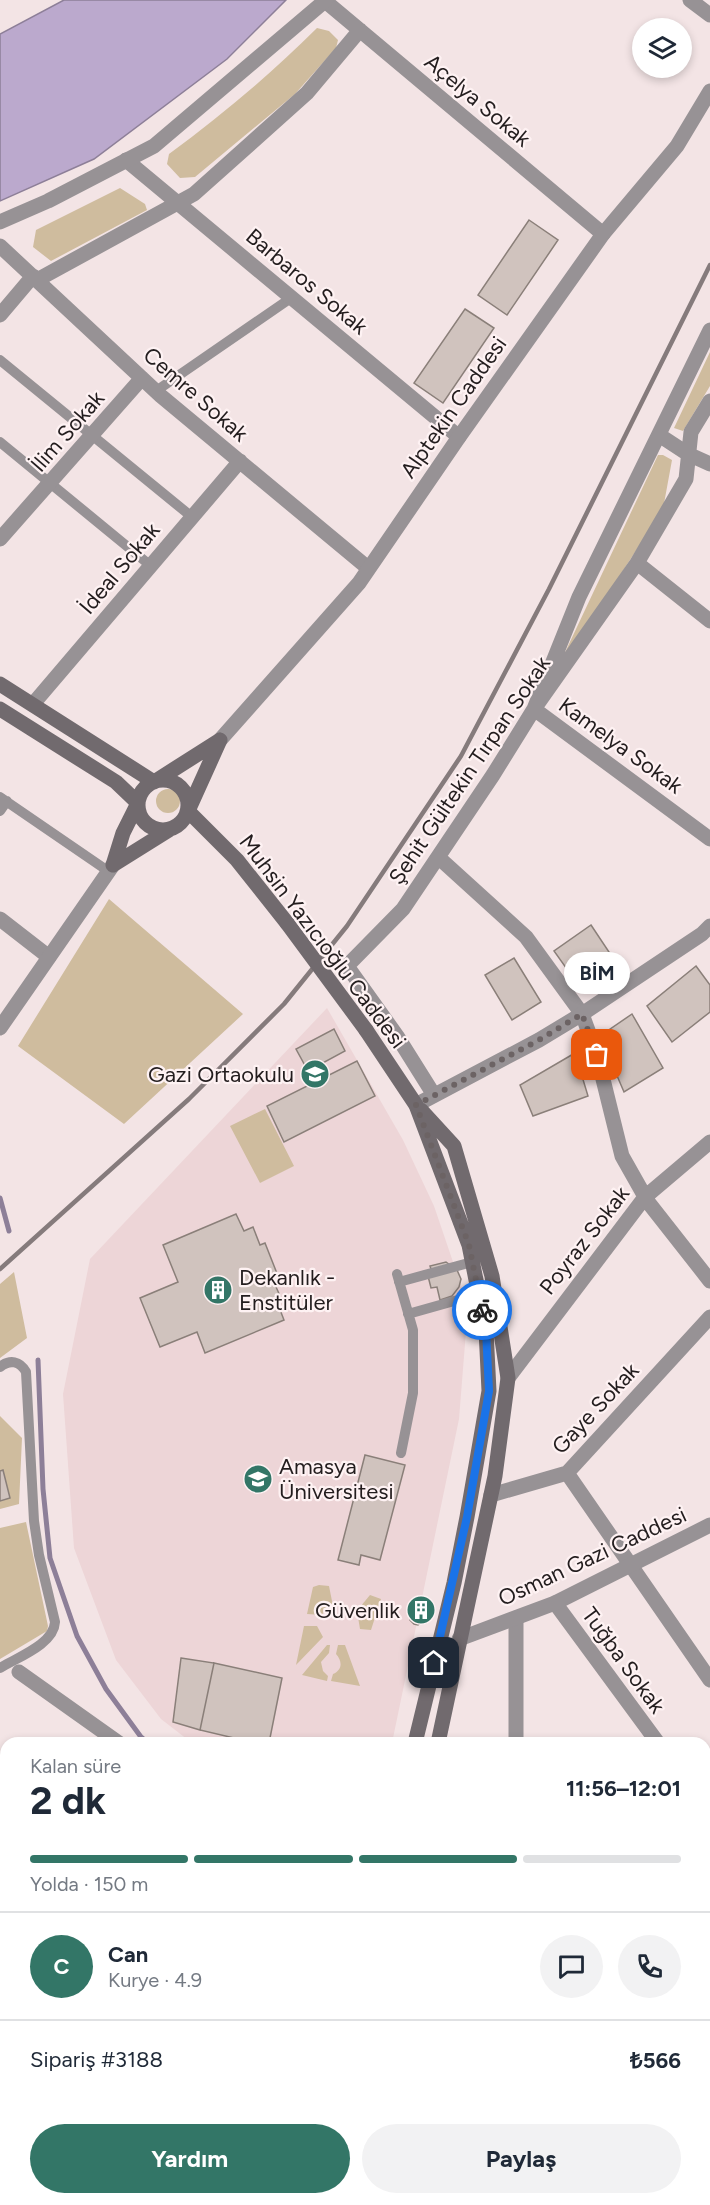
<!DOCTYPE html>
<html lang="tr">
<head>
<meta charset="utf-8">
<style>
  :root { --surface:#fff; --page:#f2f2f3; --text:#1f2937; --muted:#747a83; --line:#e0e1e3; --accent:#337667 }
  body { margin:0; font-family:Figtree,sans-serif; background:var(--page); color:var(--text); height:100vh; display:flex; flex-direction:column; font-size:22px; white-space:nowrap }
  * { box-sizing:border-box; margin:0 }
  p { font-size:20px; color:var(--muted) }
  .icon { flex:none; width:33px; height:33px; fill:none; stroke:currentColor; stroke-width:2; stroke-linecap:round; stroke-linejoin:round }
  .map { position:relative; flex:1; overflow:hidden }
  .panel { position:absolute; left:0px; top:1737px; width:711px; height:468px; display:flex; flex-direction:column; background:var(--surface); border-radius:18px 18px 0 0; box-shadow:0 3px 9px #0003 }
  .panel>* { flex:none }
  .fabs { position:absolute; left:632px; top:18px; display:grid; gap:12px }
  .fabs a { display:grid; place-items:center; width:60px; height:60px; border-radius:50%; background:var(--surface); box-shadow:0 3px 9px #0003; font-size:30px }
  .pin { position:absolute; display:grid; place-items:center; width:51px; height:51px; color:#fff; margin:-26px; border-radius:12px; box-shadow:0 3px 9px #0006 }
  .courier { position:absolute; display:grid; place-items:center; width:60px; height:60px; margin:-30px; border:4px solid #1a73e8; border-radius:50%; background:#fff; color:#222; box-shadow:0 2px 8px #0007 }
  .bubble { position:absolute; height:42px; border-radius:21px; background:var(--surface); box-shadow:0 3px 9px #0003; font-size:20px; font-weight:700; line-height:42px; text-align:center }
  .headline em { font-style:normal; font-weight:700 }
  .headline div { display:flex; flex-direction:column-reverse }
  .headline { display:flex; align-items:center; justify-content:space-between; height:102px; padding:0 30px }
  h1 { font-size:39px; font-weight:700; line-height:45px }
  .bar { display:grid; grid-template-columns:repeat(4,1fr); gap:9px 6px; align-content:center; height:72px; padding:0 30px }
  .bar i { height:8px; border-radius:4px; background:var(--line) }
  .bar .on { background:var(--accent) }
  .bar p { grid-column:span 4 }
  .line { display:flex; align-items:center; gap:15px; padding:0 30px; border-top:2px solid var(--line) }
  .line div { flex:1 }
  .round { display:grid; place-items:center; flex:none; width:63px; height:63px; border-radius:32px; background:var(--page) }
  .action { display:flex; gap:12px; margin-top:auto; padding:12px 30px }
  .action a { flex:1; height:69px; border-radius:36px; background:var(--accent); color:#fff; font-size:24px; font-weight:700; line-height:69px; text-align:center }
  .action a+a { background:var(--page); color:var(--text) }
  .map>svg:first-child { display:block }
  .built { fill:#edd5d7 }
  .green { fill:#cfbc9e }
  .water { fill:#bba9cd; stroke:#8d7f98; stroke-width:1.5 }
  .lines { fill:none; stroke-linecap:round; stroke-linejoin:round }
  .stream { stroke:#8d7f98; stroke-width:5 }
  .building { fill:#d0c3be; stroke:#8a7f79; stroke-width:1.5 }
  .service { stroke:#979295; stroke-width:10 }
  .minor { stroke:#979295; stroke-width:15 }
  .tertiary { stroke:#979295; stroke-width:15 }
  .secondary { stroke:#716a6e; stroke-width:15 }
  .rail { stroke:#857b7c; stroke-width:4.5 }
  .secondary-bridge { stroke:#716a6e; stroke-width:15 }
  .done { stroke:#6c6364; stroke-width:6; stroke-dasharray:0 10.8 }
  .route { stroke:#1a73e8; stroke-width:8 }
  .labels { text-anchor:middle; stroke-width:4.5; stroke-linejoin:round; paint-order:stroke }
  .street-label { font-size:22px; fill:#231d1e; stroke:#fef2f3 }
  .poi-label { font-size:22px; fill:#231d1e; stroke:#fef2f3; text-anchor:end }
</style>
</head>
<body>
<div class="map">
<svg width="710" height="2205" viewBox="0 0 710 2205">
  <rect width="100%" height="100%" fill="#f3e4e5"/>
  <path class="built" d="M327,1008L403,1140L434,1206L468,1306L459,1419L392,1743H192L161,1719L116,1660L74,1548L63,1394L90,1259Z"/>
  <path class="green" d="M317,28L329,31L338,40L336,48L295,94L195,177L180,178L167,164L169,154C222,115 271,74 317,28Z
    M120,188L145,204L147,210L51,261L33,247L36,230Z
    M710,352V386L683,431L674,428Z
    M658,455H663L672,460L663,509L552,680Z
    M156 801a12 12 0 1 1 24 0a12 12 0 1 1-24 0Z
    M109,899L243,1014L124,1124L18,1046Z
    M265,1109L294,1166L260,1183L230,1126Z
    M14,1272L27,1338L0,1358V1284Z
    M0,1416L22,1438L19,1504L0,1509Z
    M26,1522L48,1626L47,1631L0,1659V1528Z
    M319,1585L329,1586L333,1606L326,1609L322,1615L307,1614L313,1587Z
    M370,1595L381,1599L371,1630L360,1629L358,1617L355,1613Z
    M304,1626H317L323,1637L296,1665Z
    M327,1645H330L329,1653L321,1662L323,1671L328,1676L327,1681L302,1675Z
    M338,1645H345L360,1686L331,1681L333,1674C342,1670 343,1662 336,1654Z"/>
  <path class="water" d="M64,0H286L227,59L94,159L0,201V34Z"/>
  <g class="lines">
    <path class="stream" d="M0,1198L9,1231
      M38,1360L43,1489L50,1558L77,1636L106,1689L141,1737L148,1743
      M705,2018L710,2021"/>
  </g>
  <path class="building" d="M529,220L558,240L507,315L478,295Z
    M465,309L494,328L443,403L414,383Z
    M591,925L615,961L579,986L554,951Z
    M514,958L541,1002L512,1020L485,975Z
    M696,966L710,985V1012L672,1042L647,1006Z
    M632,1014L663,1068L624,1092L600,1036Z
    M334,1029L345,1051L308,1071L296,1049Z
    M575,1053L588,1096L533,1116L520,1085Z
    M357,1061L375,1096L284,1142L267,1106Z
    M236,1214L244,1231L253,1227L260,1245L265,1243L278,1276L272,1278L281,1298L277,1302L284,1320L205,1353L197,1332L160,1347L140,1298L178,1282L163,1245Z
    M446,1262L457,1270L461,1279L459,1287L452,1296L440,1300L437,1287L431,1288L428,1276L433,1275L430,1266Z
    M365,1455L405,1465L380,1560L361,1555L359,1565L338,1560Z
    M3,1470L10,1498L0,1501V1471Z
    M416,1598H420L426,1602L429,1608L428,1616L418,1625L414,1624L410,1620Z
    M181,1658L214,1663L200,1730L173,1722Z
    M214,1663L282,1678L269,1743H255L200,1730Z
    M707,1850L710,1854V1925L705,1924V1852Z"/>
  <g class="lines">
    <path class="service" d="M0,360L192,517
      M156,391L291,298
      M0,442L151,566
      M0,797L108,871
      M0,811L7,801
      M397,1274L413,1330V1393L401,1453
      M399,1282L472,1262
      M408,1314L479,1294
      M0,1367C10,1359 20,1361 26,1372L34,1521L39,1555L55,1622C54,1644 18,1657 0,1668"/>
    <path class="minor" d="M325,1L603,234
      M126,160L459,437
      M0,246L161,396L368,568
      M37,280L194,194L307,93L360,30
      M0,315L33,276
      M710,330L579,597L534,709L710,839
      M659,435L688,454L710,464
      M0,539L142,378
      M637,563L710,621
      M33,704L240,461
      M438,857L526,937L582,1014L597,1055L622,1156L648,1202L710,1281
      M0,919L49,957
      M434,1095L397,1036L347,966L403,909L493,775L534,709L637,563L686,479L691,432L710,401
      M508,1378L645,1197L710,1142
      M567,1473L710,1680
      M491,1495L567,1473L710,1317
      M555,1603L658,1743
      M19,1672L119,1743
      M516,1743V1618
      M705,1808L710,1815
      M0,1822L6,1819
      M705,2061L710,2058
      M0,2100H6
      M225,2199V2205
      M425,2199L426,2205
      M515,2199L516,2205"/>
    <path class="tertiary" d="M690,0L710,15
      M0,222L48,201L154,146L326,0
      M220,740L359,583L459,437L603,234L677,146L710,91
      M0,1028L113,865
      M416,1105L539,1040L582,1014L702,934L710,926
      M459,1639L555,1603L710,1525
      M0,1919L6,1918
      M705,1953L710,1954
      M705,2002L710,2005
      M705,2039L710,2042"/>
    <path class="secondary" d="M0,684L154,782L220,740
      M0,709L116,782L138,803L123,833L113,865
      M220,740L188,811L237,860L287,923
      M138 805a25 25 0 1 1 50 0a25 25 0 1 1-50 0Z
      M113,865L169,830
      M366,1030L416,1105L469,1245L486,1330L489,1391L467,1517L454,1583L415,1743
      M421,1110L454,1146L492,1276L508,1378L495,1476L438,1743"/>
    <path class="rail" d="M0,1269L189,1099L284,1004L347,926L461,756L549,589L710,265"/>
    <path class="secondary-bridge" d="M287,923L366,1030"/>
  </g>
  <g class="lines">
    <path class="done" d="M482,1310L469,1245L416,1105L539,1040L582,1014L597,1055"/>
    <path class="route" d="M434,1663L467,1517L489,1391L486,1330L482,1310"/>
  </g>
  <defs>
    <g id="school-disc" transform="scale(1.5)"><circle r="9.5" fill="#337667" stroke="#fef2f3"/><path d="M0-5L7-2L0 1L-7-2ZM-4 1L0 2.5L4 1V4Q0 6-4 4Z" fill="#fff"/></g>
    <g id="building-disc" transform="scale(1.5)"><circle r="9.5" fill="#337667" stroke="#fef2f3"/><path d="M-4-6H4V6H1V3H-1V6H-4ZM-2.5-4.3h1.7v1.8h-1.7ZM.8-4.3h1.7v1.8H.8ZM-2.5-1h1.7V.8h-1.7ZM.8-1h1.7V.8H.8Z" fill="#fff"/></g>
    <g id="university-disc" transform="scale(1.5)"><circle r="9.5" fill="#337667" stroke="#fef2f3"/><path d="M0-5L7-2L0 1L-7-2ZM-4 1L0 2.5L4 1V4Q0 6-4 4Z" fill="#fff"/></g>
  </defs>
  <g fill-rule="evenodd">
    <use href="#school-disc" x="315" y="1074"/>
    <use href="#building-disc" x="218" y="1290"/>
    <use href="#university-disc" x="258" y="1479"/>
    <use href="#building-disc" x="421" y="1610"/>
  </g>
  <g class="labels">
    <g class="street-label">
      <text transform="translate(478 100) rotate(40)" y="8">Açelya Sokak</text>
      <text transform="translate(307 281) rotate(40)" y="8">Barbaros Sokak</text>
      <text transform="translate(196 394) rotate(41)" y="8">Cemre Sokak</text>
      <text transform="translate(453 407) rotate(-55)" y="8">Alptekin Caddesi</text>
      <text transform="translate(67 431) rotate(-49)" y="8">İlim Sokak</text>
      <text transform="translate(119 568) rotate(-50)" y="8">İdeal Sokak</text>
      <text transform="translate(621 745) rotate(36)" y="8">Kamelya Sokak</text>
      <text transform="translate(469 770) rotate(-56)" y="8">Şehit Gültekin Tırpan Sokak</text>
      <text transform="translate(323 941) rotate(53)" y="8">Muhsin Yazıcıoğlu Caddesi</text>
      <text transform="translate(584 1240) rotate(-52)" y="8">Poyraz Sokak</text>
      <text transform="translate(595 1408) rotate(-47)" y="8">Gaye Sokak</text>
      <text transform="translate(592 1556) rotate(-25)" y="8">Osman Gazi Caddesi</text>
      <text transform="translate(624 1660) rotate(54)" y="8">Tuğba Sokak</text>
    </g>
    <g class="poi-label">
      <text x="294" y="1082">Gazi Ortaokulu</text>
      <text x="239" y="1285" text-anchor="start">Dekanlık -<tspan x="239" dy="25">Enstitüler</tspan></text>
      <text x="279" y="1474" text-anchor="start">Amasya<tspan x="279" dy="25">Üniversitesi</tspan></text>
      <text x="400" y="1618">Güvenlik</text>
    </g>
  </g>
</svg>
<div class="fabs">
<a><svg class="icon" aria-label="layers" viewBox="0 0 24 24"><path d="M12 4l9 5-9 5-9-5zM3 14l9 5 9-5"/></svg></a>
</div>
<div class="pin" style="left:597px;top:1055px;background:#ea580c"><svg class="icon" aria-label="bag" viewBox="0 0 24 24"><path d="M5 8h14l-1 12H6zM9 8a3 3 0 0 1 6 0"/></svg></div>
<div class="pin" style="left:434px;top:1663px;background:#1f2937"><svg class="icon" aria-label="home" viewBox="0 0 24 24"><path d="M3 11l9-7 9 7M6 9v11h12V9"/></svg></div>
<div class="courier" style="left:482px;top:1310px"><svg class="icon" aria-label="bike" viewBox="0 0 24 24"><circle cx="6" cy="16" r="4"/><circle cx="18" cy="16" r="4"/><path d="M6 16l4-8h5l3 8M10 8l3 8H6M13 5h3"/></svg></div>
<div class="bubble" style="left:564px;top:952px;width:66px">BİM</div>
<section class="panel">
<div class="headline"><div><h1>2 dk</h1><p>Kalan süre</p></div><em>11:56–12:01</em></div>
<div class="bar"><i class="on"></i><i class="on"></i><i class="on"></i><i></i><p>Yolda · 150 m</p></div>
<div class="line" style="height:108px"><b class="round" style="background:var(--accent);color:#fff">C</b><div><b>Can</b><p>Kurye · 4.9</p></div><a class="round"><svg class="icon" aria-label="chat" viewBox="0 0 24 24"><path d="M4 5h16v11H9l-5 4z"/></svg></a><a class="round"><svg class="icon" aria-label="phone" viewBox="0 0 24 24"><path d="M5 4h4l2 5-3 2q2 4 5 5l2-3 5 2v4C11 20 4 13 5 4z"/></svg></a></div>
<div class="line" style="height:78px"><div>Sipariş #3188</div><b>₺566</b></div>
<div class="action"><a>Yardım</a><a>Paylaş</a></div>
</section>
</div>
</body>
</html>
